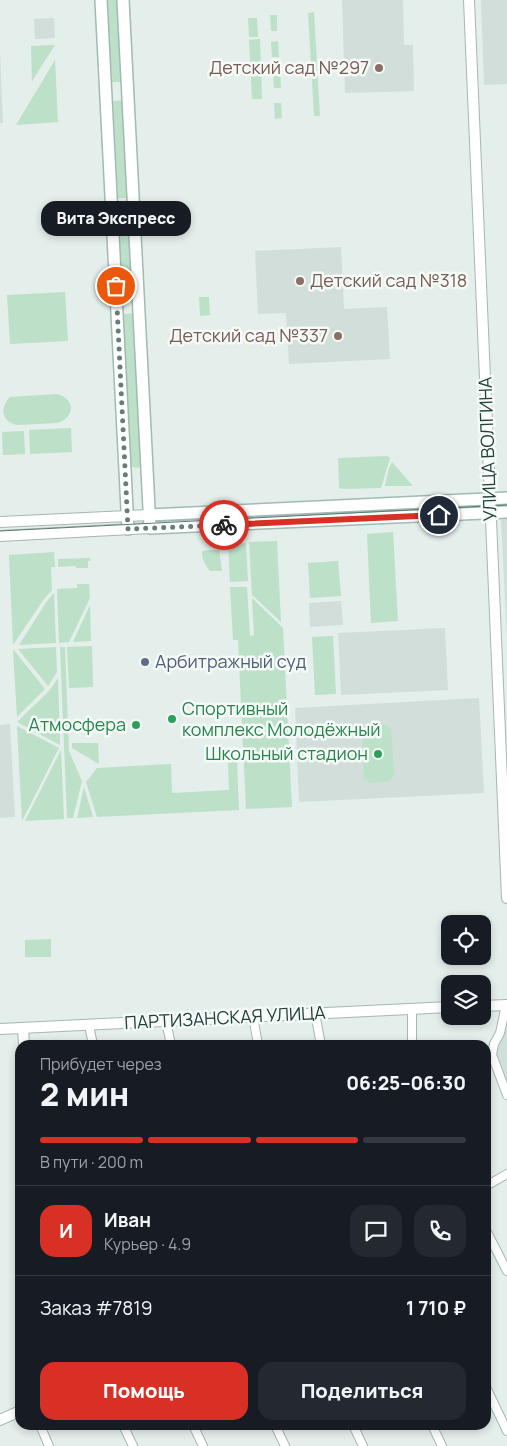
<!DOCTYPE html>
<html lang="ru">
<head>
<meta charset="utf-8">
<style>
  :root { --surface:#171b24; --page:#242831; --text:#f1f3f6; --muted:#9ea1a6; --line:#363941; --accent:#d93025 }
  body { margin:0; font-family:Manrope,sans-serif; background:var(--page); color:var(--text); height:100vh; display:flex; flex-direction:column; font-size:19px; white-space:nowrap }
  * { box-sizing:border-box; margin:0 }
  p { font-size:16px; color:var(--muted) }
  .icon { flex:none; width:28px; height:28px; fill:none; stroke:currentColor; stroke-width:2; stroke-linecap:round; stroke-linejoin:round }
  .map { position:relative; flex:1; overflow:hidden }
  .side { position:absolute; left:15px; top:1040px; width:476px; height:390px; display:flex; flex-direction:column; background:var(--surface); border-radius:15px; box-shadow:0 2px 8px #0003 }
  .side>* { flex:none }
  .buttons { position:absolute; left:441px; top:915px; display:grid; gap:10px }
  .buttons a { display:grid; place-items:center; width:50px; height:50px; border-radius:10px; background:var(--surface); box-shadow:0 2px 8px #0003; font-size:25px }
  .pin { position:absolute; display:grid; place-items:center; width:42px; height:42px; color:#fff; margin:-21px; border:2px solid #fff; border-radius:50%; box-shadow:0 1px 5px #0007 }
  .courier { position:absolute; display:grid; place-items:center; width:50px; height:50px; margin:-25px; border:4px solid #d93025; border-radius:50%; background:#fff; color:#222; box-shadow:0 1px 6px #0007 }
  .bubble { position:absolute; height:35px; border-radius:15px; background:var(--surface); box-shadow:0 2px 8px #0003; font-size:16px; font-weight:800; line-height:35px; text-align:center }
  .summary em { font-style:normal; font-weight:800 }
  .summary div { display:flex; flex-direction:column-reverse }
  .summary { display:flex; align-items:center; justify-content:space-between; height:85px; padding:0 25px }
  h1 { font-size:32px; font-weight:800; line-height:38px }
  .bar { display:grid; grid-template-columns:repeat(4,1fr); gap:8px 5px; align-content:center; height:60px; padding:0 25px }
  .bar i { height:6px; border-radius:4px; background:var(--line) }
  .bar .on { background:var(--accent) }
  .bar p { grid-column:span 4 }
  .line { display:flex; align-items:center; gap:12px; padding:0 25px; border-top:1px solid var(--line) }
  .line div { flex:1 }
  .round { display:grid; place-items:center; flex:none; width:52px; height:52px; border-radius:15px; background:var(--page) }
  .button { display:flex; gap:10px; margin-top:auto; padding:10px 25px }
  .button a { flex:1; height:58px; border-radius:15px; background:var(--accent); color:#fff; font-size:20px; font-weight:800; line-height:58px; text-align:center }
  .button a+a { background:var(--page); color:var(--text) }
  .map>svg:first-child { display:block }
  .built { fill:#d2ded9 }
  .green { fill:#bce0c8 }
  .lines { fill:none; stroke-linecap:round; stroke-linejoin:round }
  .minor-casing { stroke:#a6b7b2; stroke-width:10 }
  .tertiary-casing { stroke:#a6b7b2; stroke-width:12 }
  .secondary-casing { stroke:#a1bab3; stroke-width:14 }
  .minor { stroke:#fff; stroke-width:8 }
  .tertiary { stroke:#fff; stroke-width:10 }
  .secondary { stroke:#fff; stroke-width:11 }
  .tram { stroke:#5d7c75; stroke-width:1 }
  .done { stroke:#667e78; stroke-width:5; stroke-dasharray:0 9 }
  .route { stroke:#d93025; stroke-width:6 }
  .education-dot { fill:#8d6e63; stroke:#f5faf8; stroke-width:2 }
  .service-dot { fill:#5c6f8a; stroke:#f5faf8; stroke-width:2 }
  .leisure-dot { fill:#2e9e5b; stroke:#f5faf8; stroke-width:2 }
  .labels { text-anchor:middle; stroke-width:5; stroke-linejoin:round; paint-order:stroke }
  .education-label { font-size:18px; fill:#785e54; stroke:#f5faf8; text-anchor:end }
  .street-label { font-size:18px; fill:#22413a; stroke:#f5faf8 }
  .service-label { font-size:18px; fill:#4e5e75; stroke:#f5faf8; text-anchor:start }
  .leisure-label { font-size:18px; fill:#27864d; stroke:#f5faf8; text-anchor:end }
</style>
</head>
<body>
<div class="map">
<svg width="507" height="1446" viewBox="0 0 507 1446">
  <rect width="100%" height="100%" fill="#e4eeea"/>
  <path class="built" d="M342,0H403L404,45H413L414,91L345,93Z
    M481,0H507V84L484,85Z
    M54,18L55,38L35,39L34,19Z
    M0,50L3,123H0Z
    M341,247L344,309L387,307L390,359L289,364L286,313L258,314L255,251Z
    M501,519H507V638Z
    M341,601L343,625L310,627L309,603Z
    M445,628L448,690L341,695L338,633Z
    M479,698L484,793L299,802L295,708Z
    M10,724L15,817L0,818V725Z
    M507,1020V1083L496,1054V1045Z"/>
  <path class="green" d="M107,0H122L125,82H112Z
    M314,12L320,116H314L308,13Z
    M270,15H277V31H271Z
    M248,18H257L258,37H249Z
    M260,39L262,99H252L249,40Z
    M278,41L279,57H272L271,42Z
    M55,45L32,81L31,46Z
    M55,60L58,122L16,125Z
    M280,72L281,88H274L273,73Z
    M127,100L131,198H118L113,101Z
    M274,103H281L282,118L275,119Z
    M132,204L137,300L122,301L118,205Z
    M65,292L68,341L10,344L7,295Z
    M199,297H209L210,315L200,316Z
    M136,313L144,464L138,468L133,467L130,464L123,314Z
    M56,394C75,397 76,418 57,423L17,425C1,422 0,407 10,397Z
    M71,428L72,452L30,454L29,430Z
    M24,431L25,454L3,455L2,432Z
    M387,456L390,458L381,488L344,489L339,488L338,459L339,458Z
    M392,462L413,486H385L389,468Z
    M393,532L398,621L371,623L367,534Z
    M277,541L281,622L252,595L249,542Z
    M246,543L248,581L230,582L228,543Z
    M211,550H219L222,571H210C205,565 202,559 202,551Z
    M54,552L55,567H51L52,590L44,599L13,645L9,555Z
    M90,558V561H88V568H76V566L58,567V559Z
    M338,561L341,596L310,598L308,563Z
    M77,584H89L90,598L69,642L59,643L57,589L77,588Z
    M230,587H247L250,636L254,635L252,598L283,628L292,807L246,809L238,640H233Z
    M54,593L56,643L19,645L47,601Z
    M90,605L91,641L73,642Z
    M333,636L336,694L315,695L312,637Z
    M92,646L93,687L69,688L67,647Z
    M56,647L57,672L48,686L18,649Z
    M60,647H65L69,751L82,781L73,818H67Z
    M13,649L45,689L17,717Z
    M58,678L60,745L17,722L49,691Z
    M369,725H387L391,729L394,774L393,777L389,781L372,783L369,782L364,779L362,733L363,728Z
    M17,726L59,748L22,821Z
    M72,743H98L99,764L72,748Z
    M61,750L64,819L25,821Z
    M228,761H237L239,810L97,817L86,782L97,768L171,764L172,793L229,790Z
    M84,787L93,817L77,818Z
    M51,939V957H25V940Z"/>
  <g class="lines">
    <g class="minor-casing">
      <path id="minor" d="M506,1005L500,1033L494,1044L492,1055L507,1095
        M412,1009V1045
        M315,1013L321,1045
        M253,1016L258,1045
        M166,1021L171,1045
        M89,1025L93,1045
        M486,1186L507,1174
        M486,1230L507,1271
        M486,1387L507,1431
        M40,1425L49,1446
        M123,1425L133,1446
        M193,1425L203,1446
        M275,1425L285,1446
        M353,1425L363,1446
        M432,1425L442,1446"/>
    </g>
    <g class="tertiary-casing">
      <path id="tertiary" d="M469,0L507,898
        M0,522L149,515
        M0,536L150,528
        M482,1006L507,1005
        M23,1028L24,1045
        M0,1029L450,1007
        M0,1420L20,1411"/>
    </g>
    <g class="secondary-casing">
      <path id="secondary" d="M101,0L128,529
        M123,0L150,528L507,512
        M149,515L507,498"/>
    </g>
    <use href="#minor" class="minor"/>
    <use href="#tertiary" class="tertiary"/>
    <use href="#secondary" class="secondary"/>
    <path class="tram" d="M0,531L507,505"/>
  </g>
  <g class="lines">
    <path class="done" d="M116,286L128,529L224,525"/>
    <path class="route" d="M224,525L439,515"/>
  </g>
  <g class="education-dot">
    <circle cx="379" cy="68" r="5"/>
    <circle cx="300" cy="281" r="5"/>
    <circle cx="338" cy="336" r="5"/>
  </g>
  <circle class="service-dot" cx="145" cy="662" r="5"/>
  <g class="leisure-dot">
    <circle cx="172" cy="719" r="5"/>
    <circle cx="136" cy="725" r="5"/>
    <circle cx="378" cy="754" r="5"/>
  </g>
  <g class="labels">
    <g class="education-label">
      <text x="369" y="74">Детский сад №297</text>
      <text x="310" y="287" text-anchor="start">Детский сад №318</text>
      <text x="328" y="342">Детский сад №337</text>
    </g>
    <g class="street-label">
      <text transform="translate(488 449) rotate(-92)" y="6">УЛИЦА ВОЛГИНА</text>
      <text transform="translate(225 1018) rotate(-3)" y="6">ПАРТИЗАНСКАЯ УЛИЦА</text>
    </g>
    <g class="service-label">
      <text x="155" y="668">Арбитражный суд</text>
    </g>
    <g class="leisure-label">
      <text x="182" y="715" text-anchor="start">Спортивный<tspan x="182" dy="21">комплекс Молодёжный</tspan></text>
      <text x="126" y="731">Атмосфера</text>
      <text x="368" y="760">Школьный стадион</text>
    </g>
  </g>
</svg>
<div class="buttons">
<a><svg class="icon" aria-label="locate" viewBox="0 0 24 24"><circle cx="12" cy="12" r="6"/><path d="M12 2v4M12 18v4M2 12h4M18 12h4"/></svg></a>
<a><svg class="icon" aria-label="layers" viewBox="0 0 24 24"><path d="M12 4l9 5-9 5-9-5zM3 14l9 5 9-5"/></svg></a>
</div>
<div class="pin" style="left:116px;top:286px;background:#ea580c"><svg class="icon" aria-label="bag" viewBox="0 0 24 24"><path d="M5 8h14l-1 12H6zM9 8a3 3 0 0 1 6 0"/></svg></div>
<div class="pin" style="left:439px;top:515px;background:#1f2937"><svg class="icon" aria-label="home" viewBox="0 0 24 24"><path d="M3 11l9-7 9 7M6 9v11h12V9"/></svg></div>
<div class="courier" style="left:224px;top:525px"><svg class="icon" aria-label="bike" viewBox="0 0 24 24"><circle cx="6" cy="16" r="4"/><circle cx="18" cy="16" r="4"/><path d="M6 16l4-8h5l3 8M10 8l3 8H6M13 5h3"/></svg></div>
<div class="bubble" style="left:41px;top:201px;width:150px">Вита Экспресс</div>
<section class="side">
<div class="summary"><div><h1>2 мин</h1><p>Прибудет через</p></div><em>06:25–06:30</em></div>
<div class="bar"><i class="on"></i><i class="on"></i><i class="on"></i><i></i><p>В пути · 200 m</p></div>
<div class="line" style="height:90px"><b class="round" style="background:var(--accent);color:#fff">И</b><div><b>Иван</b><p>Курьер · 4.9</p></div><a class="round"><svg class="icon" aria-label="chat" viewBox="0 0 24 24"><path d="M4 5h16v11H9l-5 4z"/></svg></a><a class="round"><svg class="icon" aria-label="phone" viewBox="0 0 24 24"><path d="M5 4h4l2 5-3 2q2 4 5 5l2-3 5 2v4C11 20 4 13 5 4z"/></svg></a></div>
<div class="line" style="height:65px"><div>Заказ #7819</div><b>1 710 ₽</b></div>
<div class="button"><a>Помощь</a><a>Поделиться</a></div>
</section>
</div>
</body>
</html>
